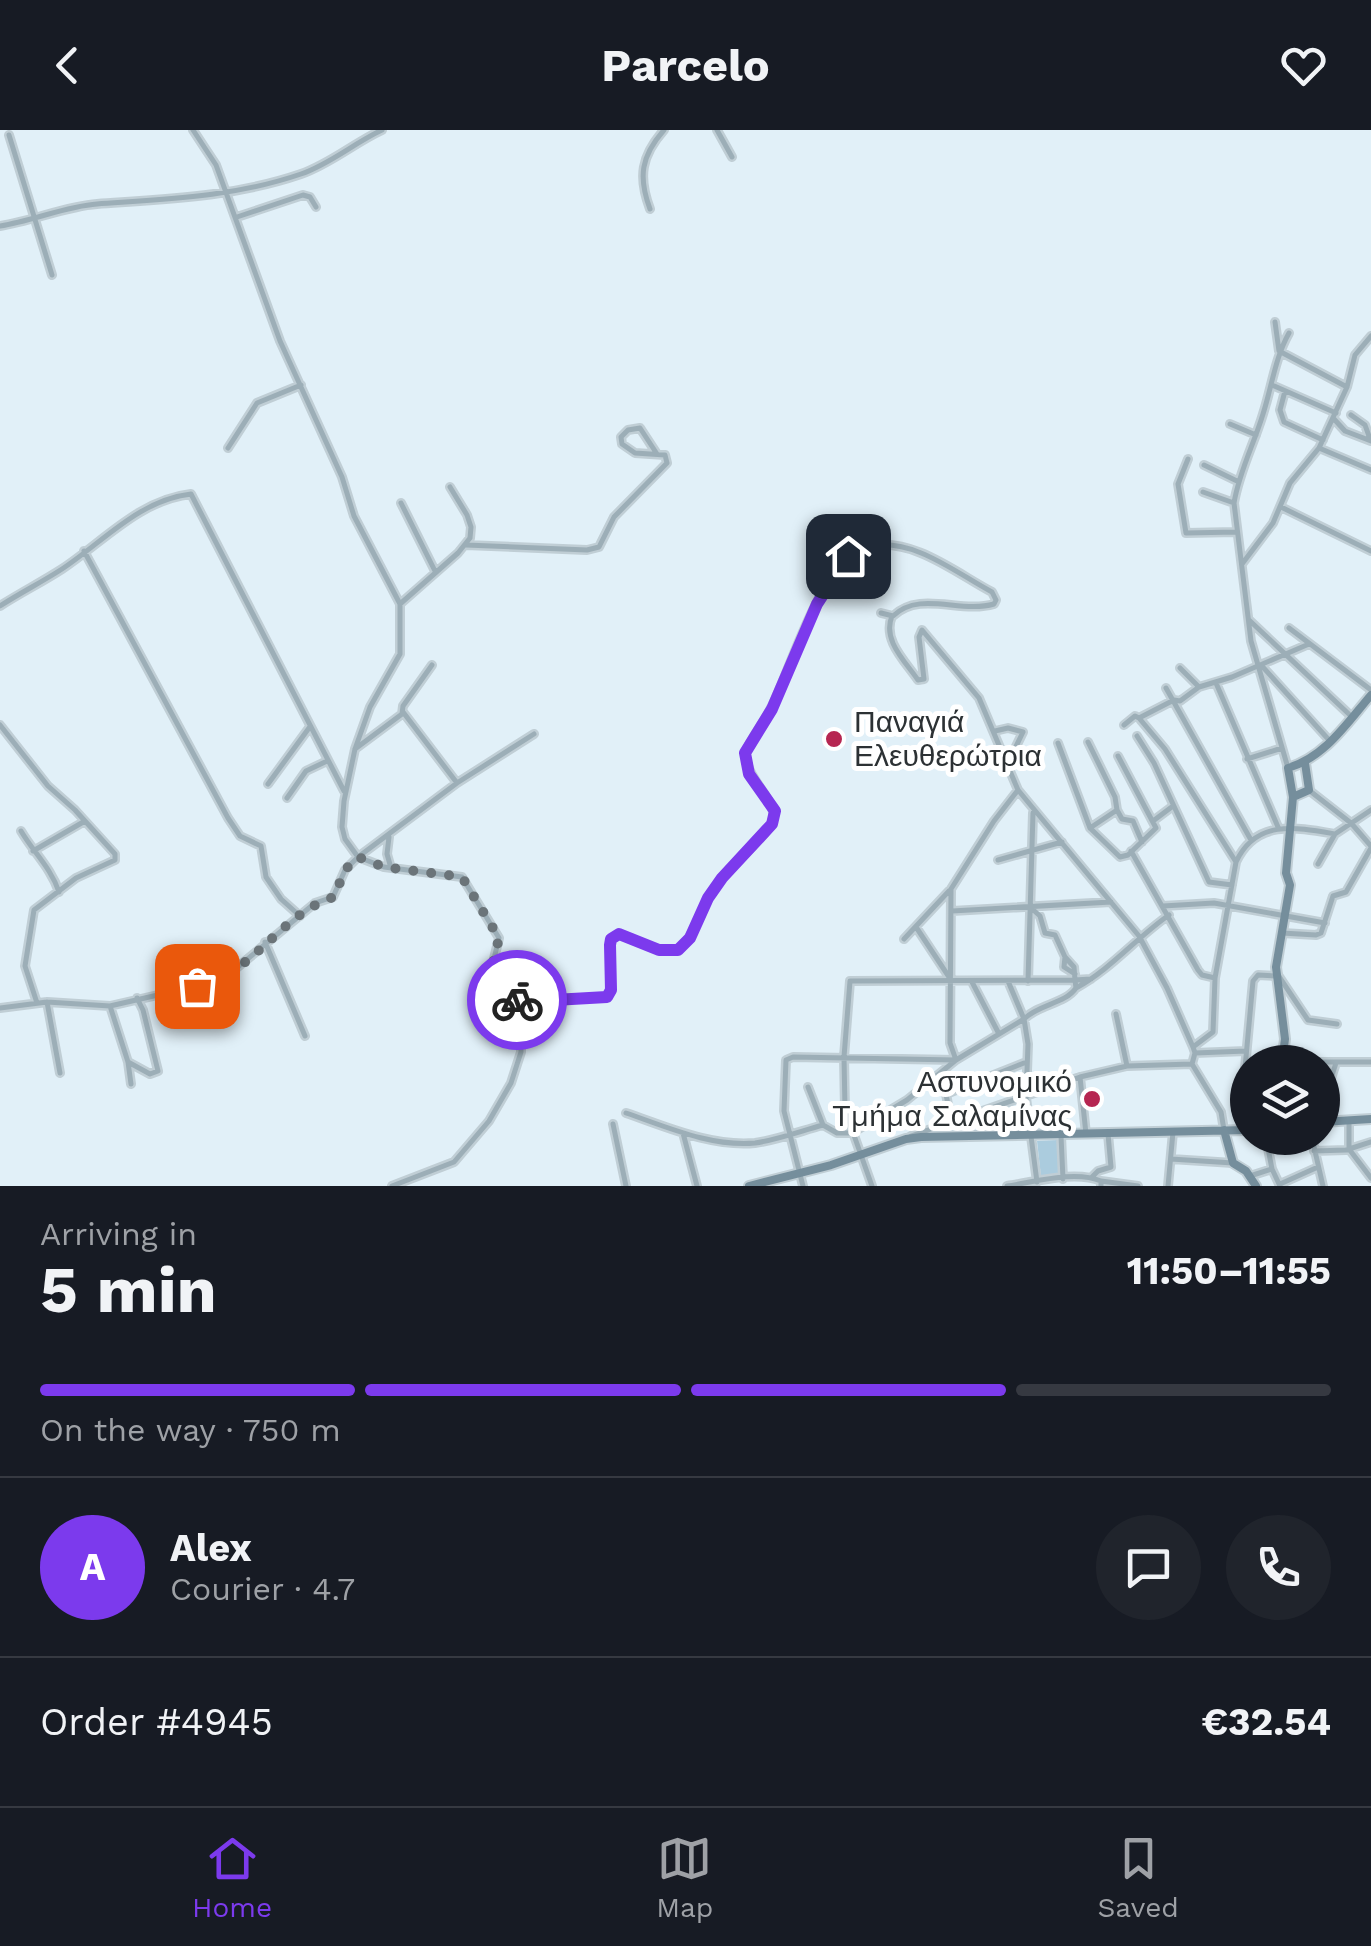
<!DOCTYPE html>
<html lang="en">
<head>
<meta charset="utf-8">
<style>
  :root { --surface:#171b24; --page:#20242c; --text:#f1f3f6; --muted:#9ea1a6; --line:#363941; --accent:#7c3aed }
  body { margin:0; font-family:"Work Sans",sans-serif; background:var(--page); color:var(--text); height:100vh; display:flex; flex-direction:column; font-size:38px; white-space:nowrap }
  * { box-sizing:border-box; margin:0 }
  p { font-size:32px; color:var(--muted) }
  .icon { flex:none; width:55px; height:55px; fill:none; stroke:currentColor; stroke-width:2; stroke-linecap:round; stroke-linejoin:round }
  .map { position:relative; height:1056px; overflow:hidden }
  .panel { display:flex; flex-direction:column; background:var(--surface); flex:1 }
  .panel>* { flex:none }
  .tools { position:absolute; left:1230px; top:915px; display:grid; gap:20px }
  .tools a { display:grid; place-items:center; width:110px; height:110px; border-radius:50%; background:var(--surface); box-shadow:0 2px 8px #0004; font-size:50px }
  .pin { position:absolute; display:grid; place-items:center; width:85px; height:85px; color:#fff; margin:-42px; border-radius:20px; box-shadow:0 5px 15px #0006 }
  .courier { position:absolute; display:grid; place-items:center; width:100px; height:100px; margin:-50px; border:8px solid #7c3aed; border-radius:50%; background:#fff; color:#222; box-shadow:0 2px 12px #0007 }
  .headline em { font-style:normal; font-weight:700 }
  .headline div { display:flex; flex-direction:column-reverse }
  .headline { display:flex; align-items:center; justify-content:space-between; height:170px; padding:0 40px }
  h1 { font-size:65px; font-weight:700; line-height:75px }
  .bar { display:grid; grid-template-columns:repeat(4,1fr); gap:15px 10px; align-content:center; height:120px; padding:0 40px }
  .bar i { height:12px; border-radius:8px; background:var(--line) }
  .bar .on { background:var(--accent) }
  .bar p { grid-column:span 4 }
  .line { display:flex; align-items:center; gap:25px; padding:0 40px; border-top:2px solid var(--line) }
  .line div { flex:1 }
  .round { display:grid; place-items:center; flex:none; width:105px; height:105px; border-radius:52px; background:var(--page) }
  header { display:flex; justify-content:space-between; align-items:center; height:130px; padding:0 40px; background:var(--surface); font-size:45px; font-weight:700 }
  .dock { display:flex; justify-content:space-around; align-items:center; height:140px; border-top:2px solid var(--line); background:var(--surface); font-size:28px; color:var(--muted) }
  .dock a { display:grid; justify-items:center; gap:5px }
  .dock .on { color:var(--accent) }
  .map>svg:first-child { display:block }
  .green { fill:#abccde }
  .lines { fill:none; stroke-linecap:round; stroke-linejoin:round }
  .street-casing { stroke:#c0ced5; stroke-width:10 }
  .secondary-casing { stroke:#c0ced5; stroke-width:12 }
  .street { stroke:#9caeb7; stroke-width:5 }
  .secondary { stroke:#758e9c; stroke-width:8 }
  .done { stroke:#6b7479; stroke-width:10; stroke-dasharray:0 18 }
  .route { stroke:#7c3aed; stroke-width:12 }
  .poi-dot { fill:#b62651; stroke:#fff; stroke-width:4 }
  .labels { text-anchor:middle; stroke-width:10; stroke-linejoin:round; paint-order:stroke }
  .poi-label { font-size:30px; fill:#2c3134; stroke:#fff; text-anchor:start }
</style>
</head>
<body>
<header><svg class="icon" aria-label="back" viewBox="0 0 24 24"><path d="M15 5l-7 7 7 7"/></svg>Parcelo<svg class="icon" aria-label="heart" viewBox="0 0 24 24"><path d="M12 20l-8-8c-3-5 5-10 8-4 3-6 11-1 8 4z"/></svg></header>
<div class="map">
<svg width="1371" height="1056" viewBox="0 0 1371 1056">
  <rect width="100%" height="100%" fill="#e1f0f8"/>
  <path class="green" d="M1057,1010L1060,1047H1041L1037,1011Z"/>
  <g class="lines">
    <g class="street-casing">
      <path id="street" d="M717,0L732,27
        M9,5L52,145
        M650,79C638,47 641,26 664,0
        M237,87L303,65L310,67L316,77
        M0,96C32,91 67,76 97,74C167,69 234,67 301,44C330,34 354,13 382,0
        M1275,192L1279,221L1347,257
        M1272,255L1336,283
        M1285,261L1280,280L1284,292L1323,310
        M1351,285L1365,295L1370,309
        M1334,289L1345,301L1371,311
        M1230,294L1256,305
        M228,318L257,273L301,255
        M1319,318L1371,340
        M1188,329L1178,354L1186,403L1236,402
        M1204,335L1237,351
        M1203,362L1234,373
        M401,373L435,441
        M1281,377L1371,421
        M466,415L587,420L599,417L614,387L667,333L665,325L635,323L622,314L621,307L628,300L640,298L657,324
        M84,421L228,688L240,706L261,716L266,747L281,769L300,786
        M1242,434L1273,393L1290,353L1319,318L1347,257L1355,225L1371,206
        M400,474L458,423L470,408L471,397L467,385L450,357
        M0,476C20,463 42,452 62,439C103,412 139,370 191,364L344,661
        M892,486C882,510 905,531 918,550L924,549L919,507L922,500L979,568L1018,660L1139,806L1167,858L1193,917L1195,923L1192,934
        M1249,490L1352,587
        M1289,498L1371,560
        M1261,535L1329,610
        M1180,538L1199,557
        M1216,553L1278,697
        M1166,558L1251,710
        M403,582L457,653
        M1139,588L1165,619L1236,732
        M0,595L48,656L75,680L115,724V730L76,748L34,780L25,836L37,873
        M1124,595L1135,586L1139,588L1174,570L1180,571L1199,557L1232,547L1309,514
        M995,601L1008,598L1023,602L1008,633
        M1137,606L1154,633L1209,752L1232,755
        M1088,612L1115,667L1117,680L1090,698
        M1058,613L1090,698L1120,727L1128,725L1156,698L1118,626
        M355,619L402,584L403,576L432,535
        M1247,629L1282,618
        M1288,638L1251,511L1234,373C1239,342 1254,314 1263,284C1272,256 1275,228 1289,203
        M268,654L309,598
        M1310,661L1351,693L1371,716
        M287,668L306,641L325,632
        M1117,680L1122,689L1133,691L1142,712
        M1153,691L1173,676
        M21,701C34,723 51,738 59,762
        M389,707L387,724L391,738
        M33,721L85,691
        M1131,721L1198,840L1202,845L1215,848
        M998,730L1062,712
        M1318,734L1335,704
        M1163,776L1214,773L1325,793
        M1030,777L1040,786L1045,803L1055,805L1065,827L1064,837L1075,844
        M952,781L1111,772
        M916,797L951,850
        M1282,803L1316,805L1321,803L1333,766L1346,762L1371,718
        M904,809L949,761
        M265,812L305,906
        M1065,827L1074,837L1075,850L1091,849
        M1278,845L1308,890L1337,894
        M1008,851L1024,889L1028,914L1026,968L1037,1052
        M1028,851L1033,683
        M972,852L998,902
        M47,872L60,943
        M110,876L128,932L131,954
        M0,878L47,872L110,876L197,856L233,841L315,773L333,767L345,740L358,727L345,709L342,697L344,671L355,619L370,577L400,524V474L354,386L342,347L280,211L216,35L193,0
        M520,880L536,871L607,867L611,860V809L619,804L659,820H678C696,805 700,778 714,759C730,735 755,718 772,694C781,672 747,652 745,623C752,606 764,593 772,576C792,537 822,424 871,416C914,408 956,443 992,462L996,470L994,474C960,484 920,460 893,486L881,483
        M1116,884L1127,936
        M1193,917L1213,902L1215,848L1236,732C1256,689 1296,697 1335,704L1371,680
        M1195,923L1246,921
        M128,932L150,944L158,941L143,880L137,868
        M1290,932H1371
        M1192,934L1221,982L1224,1000
        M938,945L946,964
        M1080,947L1086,1004
        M808,957L823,995L837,1003H852L907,970L956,930L1024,889C1039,874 1065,874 1076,858
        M1248,968L1245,938L1253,851L1258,845L1277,846
        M1322,976L1336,933
        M626,983C667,997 711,1017 755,1013C777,1010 801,1001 823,995
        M1349,990V1019L1371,1048
        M951,991L946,964L1024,933
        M613,994L626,1056
        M683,1003L697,1056
        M911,1006L1080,947L1127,936L1192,934
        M1061,1006L1063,1049
        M1266,1008L1272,1039L1280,1056
        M1295,1008L1313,1013
        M1312,1008L1323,1056
        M1267,1011L1292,1008
        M1314,1021L1346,1020L1371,1012
        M1171,1029L1233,1033
        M1250,1046L1272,1039
        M1092,1047L1098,1041L1111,1037L1108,1004
        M1280,1054L1318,1037
        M392,1056L454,1032L489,991L511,953L521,922L520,880L513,862L491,841L499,808L462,747L384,737L358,727L457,653L534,604
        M803,1056L784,981L786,930L793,927L956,930L950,913L951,759L994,691L1018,660
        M872,1056L845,980L844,927L850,851L1075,850L1076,858C1111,839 1136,808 1169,785
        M1007,1056C1035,1052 1075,1040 1101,1051
        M1101,1056V1051L1138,1056
        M1168,1056L1173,1002"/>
    </g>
    <g class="secondary-casing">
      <path id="secondary" d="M1293,667L1309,660L1305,633
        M1282,932L1285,909L1276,837L1290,755L1286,743L1293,667L1288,638C1325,627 1347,593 1371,565
        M1322,992L1371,989
        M1224,1000L1233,1033L1246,1041L1256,1056
        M749,1056L831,1035L906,1009L921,1007L1248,1000"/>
    </g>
    <use href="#street" class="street"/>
    <use href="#secondary" class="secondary"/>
  </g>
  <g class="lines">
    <path class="done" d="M197,856C211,850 228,846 240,836C271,813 296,779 334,767L345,740L358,727L384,737L462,747L499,808L491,841L517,870"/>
    <path class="route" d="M517,870L520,880L536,871L607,867L611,860L610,815L611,809L619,804L659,820H678L690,808L708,768L722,748L772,694L775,681L749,644L745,623L772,579L817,474L848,426"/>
  </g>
  <g class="poi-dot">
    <circle cx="834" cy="609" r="10"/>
    <circle cx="1092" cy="969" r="10"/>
  </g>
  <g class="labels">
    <g class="poi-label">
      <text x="854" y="602">Παναγιά<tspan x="854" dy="34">Ελευθερώτρια</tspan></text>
      <text x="1072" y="962" text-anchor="end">Αστυνομικό<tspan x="1072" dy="34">Τμήμα Σαλαμίνας</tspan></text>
    </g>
  </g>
</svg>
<div class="tools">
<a><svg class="icon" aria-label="layers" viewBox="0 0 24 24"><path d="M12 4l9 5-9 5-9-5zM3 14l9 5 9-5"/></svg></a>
</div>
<div class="pin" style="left:197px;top:856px;background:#ea580c"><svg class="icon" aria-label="bag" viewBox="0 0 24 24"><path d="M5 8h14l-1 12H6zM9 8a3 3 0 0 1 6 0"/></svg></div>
<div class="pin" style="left:848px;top:426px;background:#1f2937"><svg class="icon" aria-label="home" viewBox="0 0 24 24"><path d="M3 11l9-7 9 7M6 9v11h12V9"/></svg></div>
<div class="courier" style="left:517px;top:870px"><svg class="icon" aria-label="bike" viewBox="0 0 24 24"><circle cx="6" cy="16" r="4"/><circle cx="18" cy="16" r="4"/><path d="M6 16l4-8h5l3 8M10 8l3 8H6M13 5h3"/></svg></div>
</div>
<section class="panel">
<div class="headline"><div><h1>5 min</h1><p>Arriving in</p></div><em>11:50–11:55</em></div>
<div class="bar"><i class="on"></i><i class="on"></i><i class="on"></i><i></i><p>On the way · 750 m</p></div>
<div class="line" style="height:180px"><b class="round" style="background:var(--accent);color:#fff">A</b><div><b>Alex</b><p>Courier · 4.7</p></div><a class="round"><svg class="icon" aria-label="chat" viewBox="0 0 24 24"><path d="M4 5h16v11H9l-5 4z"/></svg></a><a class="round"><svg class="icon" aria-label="phone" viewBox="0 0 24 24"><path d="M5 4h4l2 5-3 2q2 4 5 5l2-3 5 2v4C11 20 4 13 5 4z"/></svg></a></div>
<div class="line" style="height:130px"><div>Order #4945</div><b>€32.54</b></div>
</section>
<nav class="dock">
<a class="on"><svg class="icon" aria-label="home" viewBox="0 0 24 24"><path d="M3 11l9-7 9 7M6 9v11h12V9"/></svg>Home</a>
<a><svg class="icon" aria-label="map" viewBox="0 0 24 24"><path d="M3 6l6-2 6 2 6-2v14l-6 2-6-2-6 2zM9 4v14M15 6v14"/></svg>Map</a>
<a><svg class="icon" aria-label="saved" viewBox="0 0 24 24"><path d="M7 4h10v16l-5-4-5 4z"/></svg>Saved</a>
</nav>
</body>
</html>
